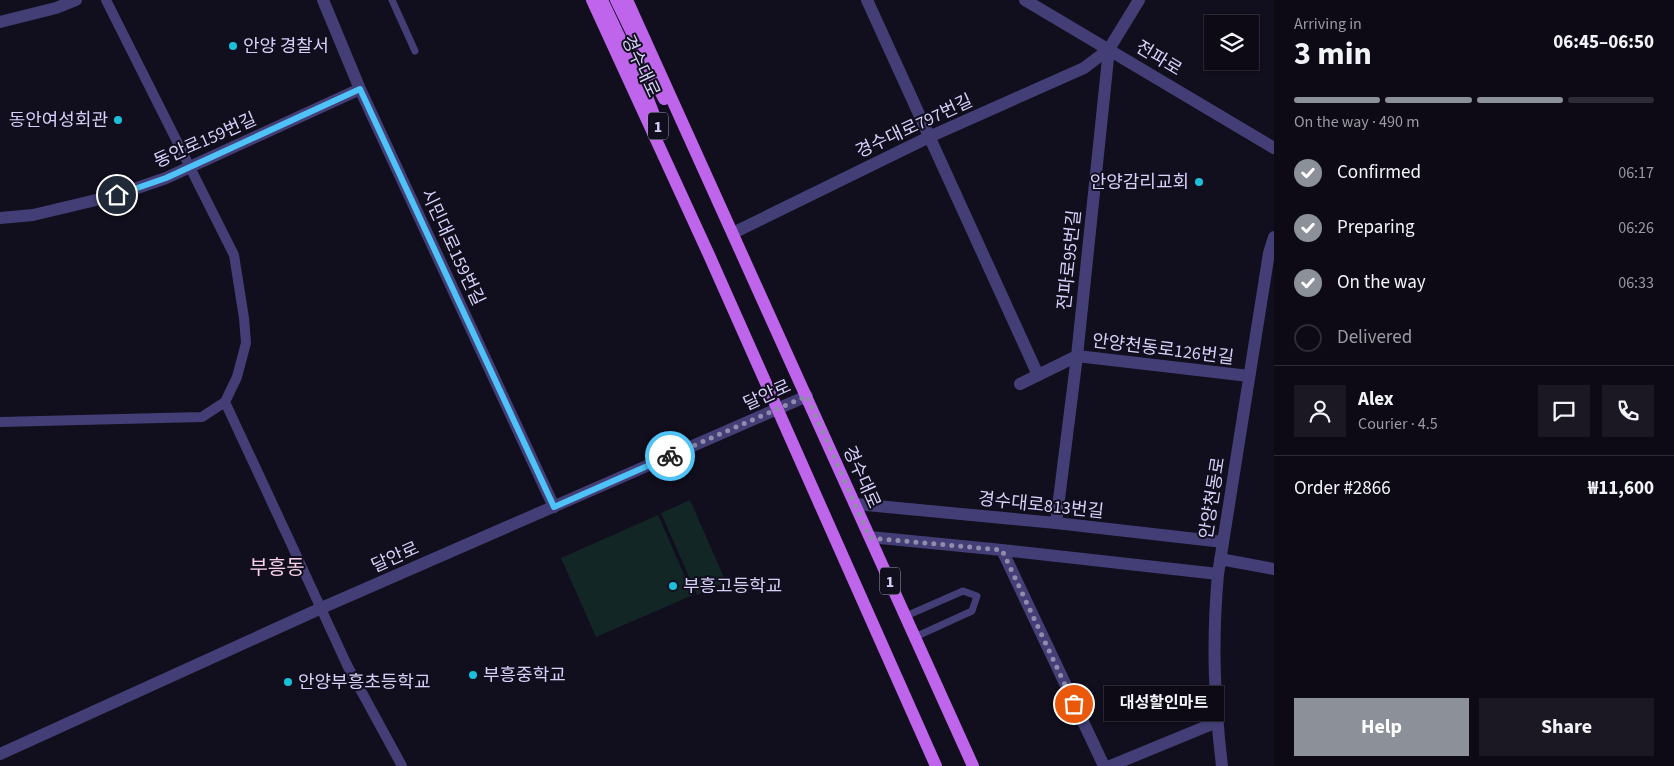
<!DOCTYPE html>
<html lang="en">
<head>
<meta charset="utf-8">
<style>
  :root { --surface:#0d0a16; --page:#1b1823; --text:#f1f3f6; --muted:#9a9aa1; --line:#2d2b35; --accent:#8c9099 }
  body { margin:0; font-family:"Source Sans 3","Noto Sans KR",sans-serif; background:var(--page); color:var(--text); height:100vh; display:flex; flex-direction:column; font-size:19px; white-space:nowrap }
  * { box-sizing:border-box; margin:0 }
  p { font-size:16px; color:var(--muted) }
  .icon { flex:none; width:28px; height:28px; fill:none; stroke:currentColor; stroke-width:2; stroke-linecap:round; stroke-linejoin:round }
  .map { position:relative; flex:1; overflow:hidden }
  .side { display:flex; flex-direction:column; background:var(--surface); width:400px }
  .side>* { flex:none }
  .fabs { position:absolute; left:1204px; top:15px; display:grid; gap:10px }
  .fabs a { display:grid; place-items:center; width:55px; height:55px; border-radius:0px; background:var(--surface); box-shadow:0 1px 4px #0004,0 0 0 1px var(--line); font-size:25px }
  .pin { position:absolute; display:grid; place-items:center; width:42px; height:42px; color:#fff; margin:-21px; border:2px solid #fff; border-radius:50%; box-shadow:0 1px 5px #0007 }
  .courier { position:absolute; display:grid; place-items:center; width:50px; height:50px; margin:-25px; border:4px solid #4fc3f7; border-radius:50%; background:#fff; color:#222; box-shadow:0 1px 6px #0007 }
  .bubble { position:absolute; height:35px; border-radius:0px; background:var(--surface); box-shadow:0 1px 4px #0004,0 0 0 1px var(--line); font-size:16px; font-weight:700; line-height:35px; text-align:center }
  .headline em { font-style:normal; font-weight:700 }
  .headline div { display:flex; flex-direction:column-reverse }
  .headline { display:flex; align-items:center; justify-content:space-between; height:85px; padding:0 20px }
  h1 { font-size:32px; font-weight:700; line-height:38px }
  .bar { display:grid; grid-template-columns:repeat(4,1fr); gap:8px 5px; align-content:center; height:60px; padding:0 20px }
  .bar i { height:6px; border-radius:4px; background:var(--line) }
  .bar .on { background:var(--accent) }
  .bar p { grid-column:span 4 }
  .line { display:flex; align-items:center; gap:12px; padding:0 20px; border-top:1px solid var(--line) }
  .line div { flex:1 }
  .round { display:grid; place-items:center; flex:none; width:52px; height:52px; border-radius:0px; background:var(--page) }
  ol { padding:0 20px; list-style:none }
  li { display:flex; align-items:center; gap:15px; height:55px }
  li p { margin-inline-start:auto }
  li .icon { padding:5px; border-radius:50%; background:var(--accent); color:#fff; stroke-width:4 }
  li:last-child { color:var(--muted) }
  li i { width:28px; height:28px; border:2px solid var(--line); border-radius:50% }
  .primary-button { display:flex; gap:10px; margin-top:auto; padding:10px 20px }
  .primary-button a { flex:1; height:58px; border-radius:0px; background:var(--accent); color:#fff; font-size:20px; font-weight:700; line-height:58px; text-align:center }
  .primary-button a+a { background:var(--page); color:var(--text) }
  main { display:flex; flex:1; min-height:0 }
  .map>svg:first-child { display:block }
  .green { fill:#122626 }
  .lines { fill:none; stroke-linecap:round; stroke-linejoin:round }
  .service { stroke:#433f76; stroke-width:7 }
  .pedestrian { stroke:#433f76; stroke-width:10 }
  .minor { stroke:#433f76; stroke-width:12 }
  .tertiary { stroke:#433f76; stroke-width:12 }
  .primary { stroke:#be65ec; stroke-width:12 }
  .pedestrian-bridge { stroke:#433f76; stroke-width:10 }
  .done { stroke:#918cac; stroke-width:5; stroke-dasharray:0 9 }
  .route { stroke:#4fc3f7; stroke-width:6 }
  .poi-dot { fill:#1bc0da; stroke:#110e1d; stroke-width:2 }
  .labels { text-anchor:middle; stroke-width:4; stroke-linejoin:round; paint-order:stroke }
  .shield { fill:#110e1d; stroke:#9b96b7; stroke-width:1 }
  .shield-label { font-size:16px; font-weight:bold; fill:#d6d0f9 }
  .poi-label { font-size:18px; fill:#d6d0f9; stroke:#110e1d; text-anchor:start }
  .street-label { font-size:18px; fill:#d6d0f9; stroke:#110e1d }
  .quarter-label { font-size:20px; fill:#f9d2ea; stroke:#110e1d }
</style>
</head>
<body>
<main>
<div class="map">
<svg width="1274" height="766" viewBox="0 0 1274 766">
  <rect width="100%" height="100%" fill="#110e1d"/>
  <path class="green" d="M690,500L726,582L697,595L661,513Z
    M658,515L693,595L596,637L561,558Z"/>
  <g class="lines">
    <path class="service" d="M392,0L415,51
      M906,616L963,591L977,596L972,611L915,637"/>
    <path class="pedestrian" d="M106,0L234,255L244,318L246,343L237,377L225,402L294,550
      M0,422L202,417L225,402
      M347,665L402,766"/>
    <path class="minor" d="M323,0L360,89L554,507
      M867,0L1038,375
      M0,22L56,8L76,0
      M0,218L33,215L117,195L166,178L360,89
      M733,233L929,137L1084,68L1109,49L1139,0
      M1020,384L1077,356L1249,376
      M856,504L1056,523L1223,542
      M1056,523L1077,356L1109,49
      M870,537L1002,550L1218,574
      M1002,550L1104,766
      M1110,766L1217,722"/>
    <path class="tertiary" d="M1025,0L1274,148
      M1220,559L1274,569
      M0,754L326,606L807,396
      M1222,766C1214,699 1212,641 1218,574L1269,253L1274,237"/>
    <path class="primary" d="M592,0L709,255L936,766
      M602,0L644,89L656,120
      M616,0L664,99
      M627,0L973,766"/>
    <path class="pedestrian-bridge" d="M294,550L347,665"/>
  </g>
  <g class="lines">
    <path class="done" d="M670,456L807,396L870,538L1002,550L1074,704"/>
    <path class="route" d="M117,195L166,178L360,89L554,507L670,456"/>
  </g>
  <g class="poi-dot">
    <circle cx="233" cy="46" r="5"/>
    <circle cx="118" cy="120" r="5"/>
    <circle cx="1199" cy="182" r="5"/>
    <circle cx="673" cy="586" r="5"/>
    <circle cx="473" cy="675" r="5"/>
    <circle cx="288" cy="682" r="5"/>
  </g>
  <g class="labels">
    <g class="shield">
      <rect x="648" y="112.5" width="20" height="27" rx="4"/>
      <rect x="880" y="567.5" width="20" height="27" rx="4"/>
    </g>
    <g class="shield-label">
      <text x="658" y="132">1</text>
      <text x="890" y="587">1</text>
    </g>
    <g class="poi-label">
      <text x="243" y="52">안양 경찰서</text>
      <text x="108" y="126" text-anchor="end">동안여성회관</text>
      <text x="1189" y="188" text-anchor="end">안양감리교회</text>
      <text x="683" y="592">부흥고등학교</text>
      <text x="483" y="681">부흥중학교</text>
      <text x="298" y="688">안양부흥초등학교</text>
    </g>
    <g class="street-label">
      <text transform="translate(1159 58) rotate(31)" y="6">전파로</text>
      <text transform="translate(641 66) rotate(65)" y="6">경수대로</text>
      <text transform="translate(914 126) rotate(-25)" y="6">경수대로797번길</text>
      <text transform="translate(205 140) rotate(-24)" y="6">동안로159번길</text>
      <text transform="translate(453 247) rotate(65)" y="6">시민대로159번길</text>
      <text transform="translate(1069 260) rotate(-84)" y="6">전파로95번길</text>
      <text transform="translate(1163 349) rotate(7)" y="6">안양천동로126번길</text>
      <text transform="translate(767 395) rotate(-24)" y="6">달안로</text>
      <text transform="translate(862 477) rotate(66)" y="6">경수대로</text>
      <text transform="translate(1212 498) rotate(-81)" y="6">안양천동로</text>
      <text transform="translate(1041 505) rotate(6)" y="6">경수대로813번길</text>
      <text transform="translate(395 557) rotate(-24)" y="6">달안로</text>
    </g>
    <g class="quarter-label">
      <text x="277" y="574">부흥동</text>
    </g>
  </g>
</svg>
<div class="fabs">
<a><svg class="icon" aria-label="layers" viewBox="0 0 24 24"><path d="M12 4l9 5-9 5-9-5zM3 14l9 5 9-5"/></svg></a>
</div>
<div class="pin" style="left:1074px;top:704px;background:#ea580c"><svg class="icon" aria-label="bag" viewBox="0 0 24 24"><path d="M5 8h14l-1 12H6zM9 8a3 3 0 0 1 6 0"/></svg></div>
<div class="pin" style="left:117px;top:195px;background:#1f2937"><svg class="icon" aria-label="home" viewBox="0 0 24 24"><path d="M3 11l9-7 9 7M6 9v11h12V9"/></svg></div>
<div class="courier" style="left:670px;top:456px"><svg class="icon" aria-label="bike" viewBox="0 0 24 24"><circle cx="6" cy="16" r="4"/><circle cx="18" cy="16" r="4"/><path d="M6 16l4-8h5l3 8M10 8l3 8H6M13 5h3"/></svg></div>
<div class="bubble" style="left:1104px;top:686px;width:120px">대성할인마트</div>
</div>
<section class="side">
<div class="headline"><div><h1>3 min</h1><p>Arriving in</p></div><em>06:45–06:50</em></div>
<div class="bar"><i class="on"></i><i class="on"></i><i class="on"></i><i></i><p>On the way · 490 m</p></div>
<ol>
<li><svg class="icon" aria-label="check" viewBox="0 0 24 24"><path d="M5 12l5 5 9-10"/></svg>Confirmed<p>06:17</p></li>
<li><svg class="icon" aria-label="check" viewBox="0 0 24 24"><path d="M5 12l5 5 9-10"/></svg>Preparing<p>06:26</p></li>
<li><svg class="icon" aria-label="check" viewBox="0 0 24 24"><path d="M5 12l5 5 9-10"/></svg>On the way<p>06:33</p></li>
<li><i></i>Delivered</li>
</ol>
<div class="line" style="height:90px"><a class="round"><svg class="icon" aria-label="person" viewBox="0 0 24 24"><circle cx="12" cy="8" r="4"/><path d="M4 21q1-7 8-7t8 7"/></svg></a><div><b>Alex</b><p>Courier · 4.5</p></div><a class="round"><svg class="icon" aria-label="chat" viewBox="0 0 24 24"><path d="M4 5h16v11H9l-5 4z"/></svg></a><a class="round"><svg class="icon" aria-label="phone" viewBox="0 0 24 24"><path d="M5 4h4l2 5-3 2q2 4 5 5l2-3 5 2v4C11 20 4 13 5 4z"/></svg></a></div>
<div class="line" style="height:65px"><div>Order #2866</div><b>₩11,600</b></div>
<div class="primary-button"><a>Help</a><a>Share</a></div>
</section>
</main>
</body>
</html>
